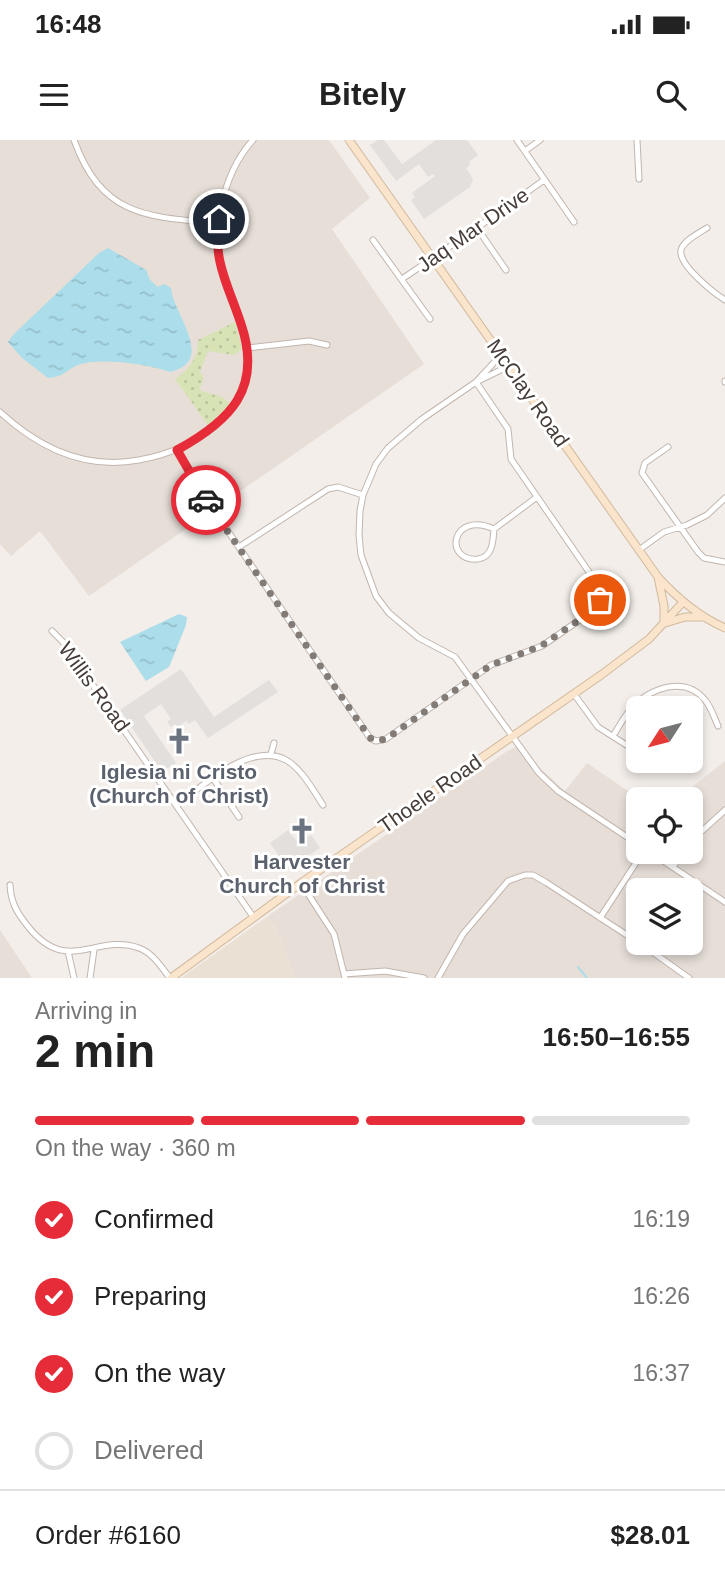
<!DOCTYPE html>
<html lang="en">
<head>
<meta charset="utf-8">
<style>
  :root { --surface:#fff; --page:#f6f6f6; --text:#222; --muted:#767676; --line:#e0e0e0; --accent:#e62c38 }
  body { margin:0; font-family:Arial,sans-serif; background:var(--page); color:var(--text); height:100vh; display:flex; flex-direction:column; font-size:26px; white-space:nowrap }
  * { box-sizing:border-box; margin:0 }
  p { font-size:23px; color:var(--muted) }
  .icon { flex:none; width:38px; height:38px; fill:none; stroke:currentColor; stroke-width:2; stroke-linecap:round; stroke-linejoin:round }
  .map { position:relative; height:838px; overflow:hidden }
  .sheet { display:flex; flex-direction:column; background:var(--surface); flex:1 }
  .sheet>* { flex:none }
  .needle { width:46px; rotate:234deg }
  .tools { position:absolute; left:626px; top:556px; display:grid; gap:14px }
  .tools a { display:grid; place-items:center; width:77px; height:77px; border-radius:10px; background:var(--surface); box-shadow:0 4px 10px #0003; font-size:35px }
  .pin { position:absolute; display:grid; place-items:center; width:60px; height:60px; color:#fff; margin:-30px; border:4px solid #fff; border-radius:50%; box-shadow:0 2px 7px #0007 }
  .courier { position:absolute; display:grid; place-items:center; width:70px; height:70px; margin:-35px; border:5px solid #e62c38; border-radius:50%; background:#fff; color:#222; box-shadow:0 2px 9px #0007 }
  .overview em { font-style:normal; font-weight:800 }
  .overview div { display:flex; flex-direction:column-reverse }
  .overview { display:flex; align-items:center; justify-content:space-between; height:119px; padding:0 35px }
  h1 { font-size:46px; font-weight:800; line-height:52px }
  .bar { display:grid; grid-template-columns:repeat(4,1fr); gap:10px 7px; align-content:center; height:84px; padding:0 35px }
  .bar i { height:9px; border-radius:5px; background:var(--line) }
  .bar .on { background:var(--accent) }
  .bar p { grid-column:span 4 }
  .line { display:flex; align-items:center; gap:18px; padding:0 35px; border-top:2px solid var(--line) }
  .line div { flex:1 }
  ol { padding:0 35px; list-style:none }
  li { display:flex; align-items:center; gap:21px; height:77px }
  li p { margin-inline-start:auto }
  li .icon { padding:7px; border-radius:50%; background:var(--accent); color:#fff; stroke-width:4 }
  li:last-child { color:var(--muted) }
  li i { width:38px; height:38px; border:4px solid var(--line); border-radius:50% }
  .status { display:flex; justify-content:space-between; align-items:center; height:49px; padding:0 35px; background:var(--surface); direction:ltr }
  .status svg { height:19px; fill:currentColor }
  header { display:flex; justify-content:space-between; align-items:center; height:91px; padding:0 35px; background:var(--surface); font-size:32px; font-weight:800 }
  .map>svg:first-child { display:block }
  .residential { fill:#e6ded7; fill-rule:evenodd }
  .education { fill:#ebe0d4 }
  .grass { fill:url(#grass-dots) }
  .parking { fill:#e2dfdd }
  .water { fill:url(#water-ripples) }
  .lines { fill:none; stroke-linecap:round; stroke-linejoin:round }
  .stream { stroke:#abddea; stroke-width:2 }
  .minor-casing { stroke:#c1b6af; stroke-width:7 }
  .secondary-casing { stroke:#d1b99e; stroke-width:9 }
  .minor { stroke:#fff; stroke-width:5 }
  .secondary { stroke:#fae5cc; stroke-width:7 }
  .done { stroke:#837b76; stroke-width:7; stroke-dasharray:0 12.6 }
  .route { stroke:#e62c38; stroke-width:9 }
  .labels { text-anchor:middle; stroke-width:6; stroke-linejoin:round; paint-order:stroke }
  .street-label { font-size:21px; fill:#463d38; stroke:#fff }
  .worship-label { font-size:21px; font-weight:bold; fill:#5b616d; stroke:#fff }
</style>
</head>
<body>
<div class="status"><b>16:48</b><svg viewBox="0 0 49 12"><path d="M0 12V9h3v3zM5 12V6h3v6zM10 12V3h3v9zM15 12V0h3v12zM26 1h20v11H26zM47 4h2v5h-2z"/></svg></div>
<header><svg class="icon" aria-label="menu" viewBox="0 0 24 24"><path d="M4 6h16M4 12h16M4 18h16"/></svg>Bitely<svg class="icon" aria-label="search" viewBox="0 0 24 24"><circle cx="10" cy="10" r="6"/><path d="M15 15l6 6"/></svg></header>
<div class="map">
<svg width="725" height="838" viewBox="0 0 725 838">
  <defs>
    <pattern id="grass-dots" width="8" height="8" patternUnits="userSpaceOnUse" patternTransform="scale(1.75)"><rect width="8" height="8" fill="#d8e3b5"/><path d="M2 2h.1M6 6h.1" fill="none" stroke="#bbc49c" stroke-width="1.8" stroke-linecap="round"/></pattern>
    <pattern id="water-ripples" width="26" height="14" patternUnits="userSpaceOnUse" patternTransform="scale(1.75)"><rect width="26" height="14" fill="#abddea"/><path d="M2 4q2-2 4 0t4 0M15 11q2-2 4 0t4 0" fill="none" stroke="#94bfc9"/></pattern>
  </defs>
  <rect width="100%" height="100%" fill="#f3eee9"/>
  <path class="residential" d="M0,0H329L370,58L332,89L424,224L89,456L40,391L11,416L0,404Z
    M522,604L539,627L565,651L587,623L641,660H639V712H691V660H676L725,621V838H295L278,792L268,776L506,612ZM639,751H691V803H639Z
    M0,790L32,838H0Z"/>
  <path class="education" d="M268,776L278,792L295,838H181Z"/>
  <path class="grass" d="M235,182L242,208L235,215L208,211L200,232L204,238L199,250L222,257L230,264L208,285L175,239C190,228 198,219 198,200Z"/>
  <path class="parking" d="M378,0H384L402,24L436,0H467L478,15L469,22L470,25L466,28L473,39L470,47L424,79L411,60L415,57L412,53L435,36L433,34L428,37L419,24L396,41L370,5Z
    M181,529L214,577L269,540L278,552L208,598L195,580L189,584L186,581L177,587L175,584L171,587L167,582L171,579L161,564L144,576L176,623L162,632L120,570Z
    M288,690L298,703L311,695L320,708L288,729L270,703Z"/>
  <path class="water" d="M108,108L146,130L150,140L158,147L164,144L171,148C173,174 217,221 170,232C149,224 99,217 78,225C66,230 64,237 48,238L22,218L8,202L14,194L99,113Z
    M179,474L187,477L186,485L169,527L146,541L120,502Z"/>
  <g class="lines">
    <path class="stream" d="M578,827L587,838"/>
    <g class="minor-casing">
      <path id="minor" d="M74,0C102,77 147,77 218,83
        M517,0L574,82
        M637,0L639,39
        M525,11L540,0
        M477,88L506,130
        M707,88C699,93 683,101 681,110C678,125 714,153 725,160
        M373,100L430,179
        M402,139L477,88L544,40
        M248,208L309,201L327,205
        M509,226L476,242L422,279L388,308L376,324L363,355L360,371L359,395L361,415L376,456L389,473L419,498L455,517L539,633L558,651L639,705
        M725,241V242
        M476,242L501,215
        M0,272C39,308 85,330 139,320C195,310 252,273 248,210C246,186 231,163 224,140C209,97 222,34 253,0
        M668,307L645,323L642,333L698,412L704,418L725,422
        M177,310L201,352L370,598L376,601L386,599L491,525L542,506L594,470L600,460L598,445L511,319L508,289L476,242
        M494,389C451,370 443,422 478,419C493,417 493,401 494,389L537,357
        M239,407L328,349L338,347L363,355
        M639,410L664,392L687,385L707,375L725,358
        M52,491L63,502L254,778
        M574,554L598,587L639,613
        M613,596C619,587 624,576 632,568C650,548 685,535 705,560C711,567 714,577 718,586
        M271,614L274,603
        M651,621L659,627
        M213,638L239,677
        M177,665C203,645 251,601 286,620C302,629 313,650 323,665
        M691,701L725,670
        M650,712L725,762
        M673,727L683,712
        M301,743L334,794L345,838
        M10,745C11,762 16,771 26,784C67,838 96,792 139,808C153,813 161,827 170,838
        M600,778L643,712
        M640,803L689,838
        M68,811L74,838
        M344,834L385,831L424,838
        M90,838L94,810
        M438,838L463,794L508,741L525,735H533L547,743L639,803"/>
    </g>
    <g class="secondary-casing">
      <path id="secondary" d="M349,0L658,437C677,458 698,476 725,488
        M658,437L664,466V483
        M665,483L685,477H704
        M171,838L301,743L601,535L649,499L683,462"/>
    </g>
    <use href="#minor" class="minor"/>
    <use href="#secondary" class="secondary"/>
  </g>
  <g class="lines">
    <path class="done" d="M206,360L370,598L376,601L386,599L491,525L541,506L594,470L600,460"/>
    <path class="route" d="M206,360L177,310C230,281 263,249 241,184C229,147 212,120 219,79"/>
  </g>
  <defs>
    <g id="church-bare" transform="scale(2.1)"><path d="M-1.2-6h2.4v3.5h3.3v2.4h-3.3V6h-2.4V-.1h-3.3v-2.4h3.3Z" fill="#6b7280" stroke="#fff" stroke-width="2.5" paint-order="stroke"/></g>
  </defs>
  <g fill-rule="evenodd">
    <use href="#church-bare" x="179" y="601"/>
    <use href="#church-bare" x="302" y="691"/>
  </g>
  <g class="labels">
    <g class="street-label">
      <text transform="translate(473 90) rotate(-35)" y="7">Jaq Mar Drive</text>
      <text transform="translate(528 253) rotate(55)" y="7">McClay Road</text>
      <text transform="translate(94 547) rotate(54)" y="7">Willis Road</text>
      <text transform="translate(430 654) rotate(-35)" y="7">Thoele Road</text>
    </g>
    <g class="worship-label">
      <text x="179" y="639">Iglesia ni Cristo<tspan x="179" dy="24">(Church of Christ)</tspan></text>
      <text x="302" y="729">Harvester<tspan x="302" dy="24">Church of Christ</tspan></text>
    </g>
  </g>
</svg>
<div class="tools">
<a><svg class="needle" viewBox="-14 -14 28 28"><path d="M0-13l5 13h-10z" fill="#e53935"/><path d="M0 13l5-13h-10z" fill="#767676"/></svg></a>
<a><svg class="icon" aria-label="locate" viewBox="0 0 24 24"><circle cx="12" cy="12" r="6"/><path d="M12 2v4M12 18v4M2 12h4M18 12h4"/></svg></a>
<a><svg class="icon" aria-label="layers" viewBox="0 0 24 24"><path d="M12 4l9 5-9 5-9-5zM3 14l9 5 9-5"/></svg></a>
</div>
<div class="pin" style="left:600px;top:460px;background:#ea580c"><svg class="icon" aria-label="bag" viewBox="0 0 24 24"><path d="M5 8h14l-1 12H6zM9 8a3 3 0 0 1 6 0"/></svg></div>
<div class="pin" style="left:219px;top:79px;background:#1f2937"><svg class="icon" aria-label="home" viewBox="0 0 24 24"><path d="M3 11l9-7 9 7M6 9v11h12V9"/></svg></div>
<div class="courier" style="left:206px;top:360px"><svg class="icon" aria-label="car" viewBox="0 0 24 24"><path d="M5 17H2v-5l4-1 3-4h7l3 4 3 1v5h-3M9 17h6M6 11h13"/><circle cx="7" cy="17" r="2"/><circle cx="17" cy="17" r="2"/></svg></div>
</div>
<section class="sheet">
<div class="overview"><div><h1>2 min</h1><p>Arriving in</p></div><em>16:50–16:55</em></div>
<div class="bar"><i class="on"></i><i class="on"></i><i class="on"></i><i></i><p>On the way · 360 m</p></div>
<ol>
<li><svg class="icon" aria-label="check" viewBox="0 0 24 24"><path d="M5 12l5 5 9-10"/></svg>Confirmed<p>16:19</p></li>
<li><svg class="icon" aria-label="check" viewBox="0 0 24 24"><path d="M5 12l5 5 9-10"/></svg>Preparing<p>16:26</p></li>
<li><svg class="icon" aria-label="check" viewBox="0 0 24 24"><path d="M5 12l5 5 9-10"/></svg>On the way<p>16:37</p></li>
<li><i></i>Delivered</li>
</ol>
<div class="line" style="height:91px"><div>Order #6160</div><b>$28.01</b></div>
</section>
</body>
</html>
